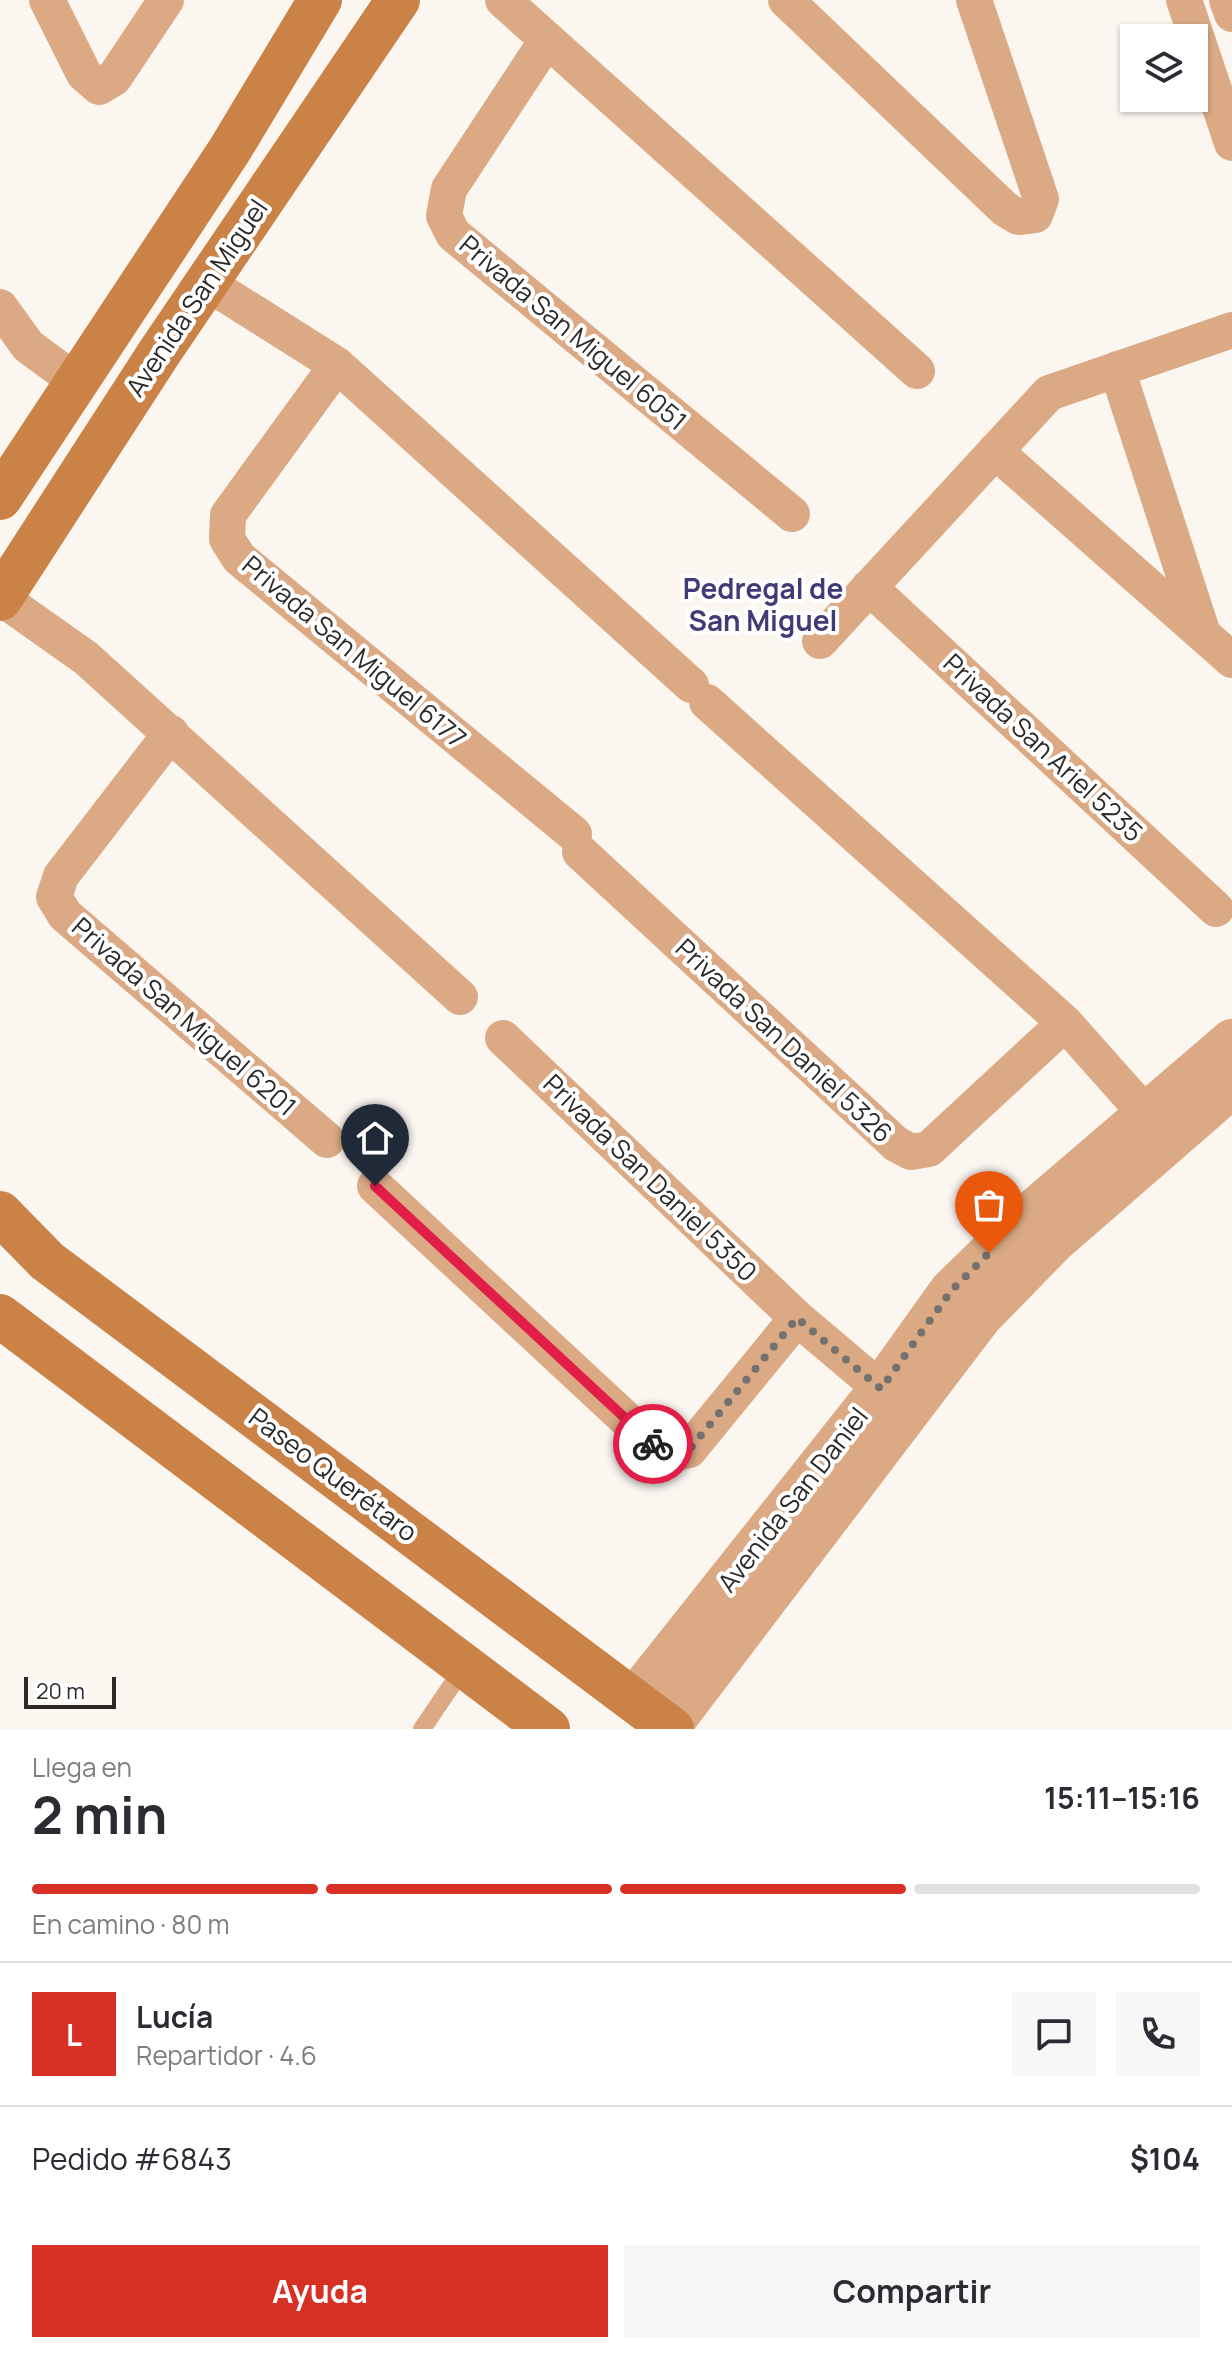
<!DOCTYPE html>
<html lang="es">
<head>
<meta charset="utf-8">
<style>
  :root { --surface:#fff; --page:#f7f7f7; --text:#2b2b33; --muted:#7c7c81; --line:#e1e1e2; --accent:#d93025 }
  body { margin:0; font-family:Manrope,sans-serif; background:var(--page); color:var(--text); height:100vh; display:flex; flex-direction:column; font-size:30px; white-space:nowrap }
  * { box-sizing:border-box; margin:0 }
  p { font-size:26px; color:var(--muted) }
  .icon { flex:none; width:44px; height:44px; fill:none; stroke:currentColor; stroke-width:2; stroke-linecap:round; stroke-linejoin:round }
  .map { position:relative; height:1729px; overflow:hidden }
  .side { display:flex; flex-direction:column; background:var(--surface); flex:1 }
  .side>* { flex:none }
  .buttons { position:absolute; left:1120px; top:24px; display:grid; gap:16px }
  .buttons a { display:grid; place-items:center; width:88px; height:88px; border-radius:0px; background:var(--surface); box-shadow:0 2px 6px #0004; font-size:40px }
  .scale { position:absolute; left:24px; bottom:20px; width:92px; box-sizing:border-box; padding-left:8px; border:4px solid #2c2a28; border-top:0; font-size:22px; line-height:28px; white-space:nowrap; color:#2c2a28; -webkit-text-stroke:6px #fff; paint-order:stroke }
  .pin { position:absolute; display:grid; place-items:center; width:68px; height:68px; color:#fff; margin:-82px -34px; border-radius:50% 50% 50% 0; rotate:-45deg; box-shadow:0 0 8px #0007 }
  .pin .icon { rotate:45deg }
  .courier { position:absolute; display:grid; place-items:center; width:80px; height:80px; margin:-40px; border:6px solid #e11d48; border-radius:50%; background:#fff; color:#222; box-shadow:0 2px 10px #0007 }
  .headline em { font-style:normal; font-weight:700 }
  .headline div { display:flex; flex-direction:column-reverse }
  .headline { display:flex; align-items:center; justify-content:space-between; height:136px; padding:0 32px }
  h1 { font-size:52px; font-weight:700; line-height:60px }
  .bar { display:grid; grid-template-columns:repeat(4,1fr); gap:12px 8px; align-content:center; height:96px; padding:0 32px }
  .bar i { height:10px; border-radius:6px; background:var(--line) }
  .bar .on { background:var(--accent) }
  .bar p { grid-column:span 4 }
  .line { display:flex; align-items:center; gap:20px; padding:0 32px; border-top:2px solid var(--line) }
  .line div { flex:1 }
  .round { display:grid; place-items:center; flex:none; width:84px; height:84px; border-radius:0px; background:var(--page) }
  .cta { display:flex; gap:16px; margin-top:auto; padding:16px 32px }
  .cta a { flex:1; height:92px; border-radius:0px; background:var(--accent); color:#fff; font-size:32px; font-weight:700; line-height:92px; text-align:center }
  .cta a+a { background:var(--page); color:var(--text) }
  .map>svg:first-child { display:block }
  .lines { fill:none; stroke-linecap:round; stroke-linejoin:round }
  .service { stroke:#dbaa84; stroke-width:18 }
  .minor { stroke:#dbaa84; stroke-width:36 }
  .tertiary { stroke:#dbaa84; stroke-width:44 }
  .secondary { stroke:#ca8246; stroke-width:44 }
  .done { stroke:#75716e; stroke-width:8; stroke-dasharray:0 14.4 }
  .route { stroke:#e11d48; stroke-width:10 }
  .labels { text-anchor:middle; stroke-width:8; stroke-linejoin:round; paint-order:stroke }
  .street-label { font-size:26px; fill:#2c2a28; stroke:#fff }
  .neighbourhood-label { font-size:28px; font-weight:bold; fill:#423a76; stroke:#fff }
</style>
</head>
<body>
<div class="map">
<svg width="1232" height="1729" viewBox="0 0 1232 1729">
  <rect width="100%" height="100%" fill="#fcf6f1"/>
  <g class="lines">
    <path class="service" d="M422,1729L464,1667"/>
    <path class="minor" d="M47,0L84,74L99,87L114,78L166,0
      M503,0L917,371
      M786,0L1005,209L1018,217L1035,215L1041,199L974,0
      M1184,0L1232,143
      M1227,0L1232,14
      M547,40L449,189L444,216L453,234L792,514
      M207,283L337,365L691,685
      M0,307L28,346L77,382
      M337,365L228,515L227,539L239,558L574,834
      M1117,369L1203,634
      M995,451L1232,660
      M869,587L1216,909
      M1,598L86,658L460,997
      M820,641L1049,393L1232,330
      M707,702L1065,1023L1145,1113
      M171,733L61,876L54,897L65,915L327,1140
      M580,852L896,1144L911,1152L929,1149L1065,1023
      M503,1038L797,1318L881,1389
      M375,1186L655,1446L672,1454L689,1450L797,1318"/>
    <path class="tertiary" d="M634,1700L881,1389L951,1291L1028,1216L1232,1041
      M669,1726L980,1317L1053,1242L1232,1086"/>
    <path class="secondary" d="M0,498L229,151L320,0
      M0,599L159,353L398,0
      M0,1213L47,1261L672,1729
      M0,1316L548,1729"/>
  </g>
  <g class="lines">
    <path class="done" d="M653,1444L672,1454L689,1450L797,1318L881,1389L951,1291L989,1253"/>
    <path class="route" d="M375,1186L653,1444"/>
  </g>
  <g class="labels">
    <g class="street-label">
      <text transform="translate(197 298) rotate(-56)" y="9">Avenida San Miguel</text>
      <text transform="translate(573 333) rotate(40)" y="9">Privada San Miguel 6051</text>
      <text transform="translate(354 652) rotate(40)" y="9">Privada San Miguel 6177</text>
      <text transform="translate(1043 748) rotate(43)" y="9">Privada San Ariel 5235</text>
      <text transform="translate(184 1017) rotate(41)" y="9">Privada San Miguel 6201</text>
      <text transform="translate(784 1041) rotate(43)" y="9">Privada San Daniel 5326</text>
      <text transform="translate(650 1178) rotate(44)" y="9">Privada San Daniel 5350</text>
      <text transform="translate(333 1475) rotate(37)" y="9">Paseo Querétaro</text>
      <text transform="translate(793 1500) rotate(-52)" y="9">Avenida San Daniel</text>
    </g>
    <g class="neighbourhood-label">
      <text x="763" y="599">Pedregal de<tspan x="763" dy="32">San Miguel</tspan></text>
    </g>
  </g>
</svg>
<div class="buttons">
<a><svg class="icon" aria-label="layers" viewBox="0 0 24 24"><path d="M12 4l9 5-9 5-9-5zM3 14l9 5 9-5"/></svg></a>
</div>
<div class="scale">20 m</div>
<div class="pin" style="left:989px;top:1253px;background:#ea580c"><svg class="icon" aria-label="bag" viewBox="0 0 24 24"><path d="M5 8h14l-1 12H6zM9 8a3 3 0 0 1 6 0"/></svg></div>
<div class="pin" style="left:375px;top:1186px;background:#1f2937"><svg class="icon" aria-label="home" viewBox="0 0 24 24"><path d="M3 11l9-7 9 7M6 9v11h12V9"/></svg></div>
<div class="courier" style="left:653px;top:1444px"><svg class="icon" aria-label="bike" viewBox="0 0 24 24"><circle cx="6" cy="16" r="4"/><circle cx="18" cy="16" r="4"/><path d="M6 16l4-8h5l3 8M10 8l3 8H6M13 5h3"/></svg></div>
</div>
<section class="side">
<div class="headline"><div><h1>2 min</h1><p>Llega en</p></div><em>15:11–15:16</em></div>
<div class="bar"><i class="on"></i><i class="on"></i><i class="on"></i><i></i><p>En camino · 80 m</p></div>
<div class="line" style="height:144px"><b class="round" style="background:var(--accent);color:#fff">L</b><div><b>Lucía</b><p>Repartidor · 4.6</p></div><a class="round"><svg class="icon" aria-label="chat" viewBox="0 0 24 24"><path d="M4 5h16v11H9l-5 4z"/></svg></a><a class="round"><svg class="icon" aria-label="phone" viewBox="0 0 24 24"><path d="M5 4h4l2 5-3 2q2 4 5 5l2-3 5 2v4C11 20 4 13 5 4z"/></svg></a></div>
<div class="line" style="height:104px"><div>Pedido #6843</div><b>$104</b></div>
<div class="cta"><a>Ayuda</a><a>Compartir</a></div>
</section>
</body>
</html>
